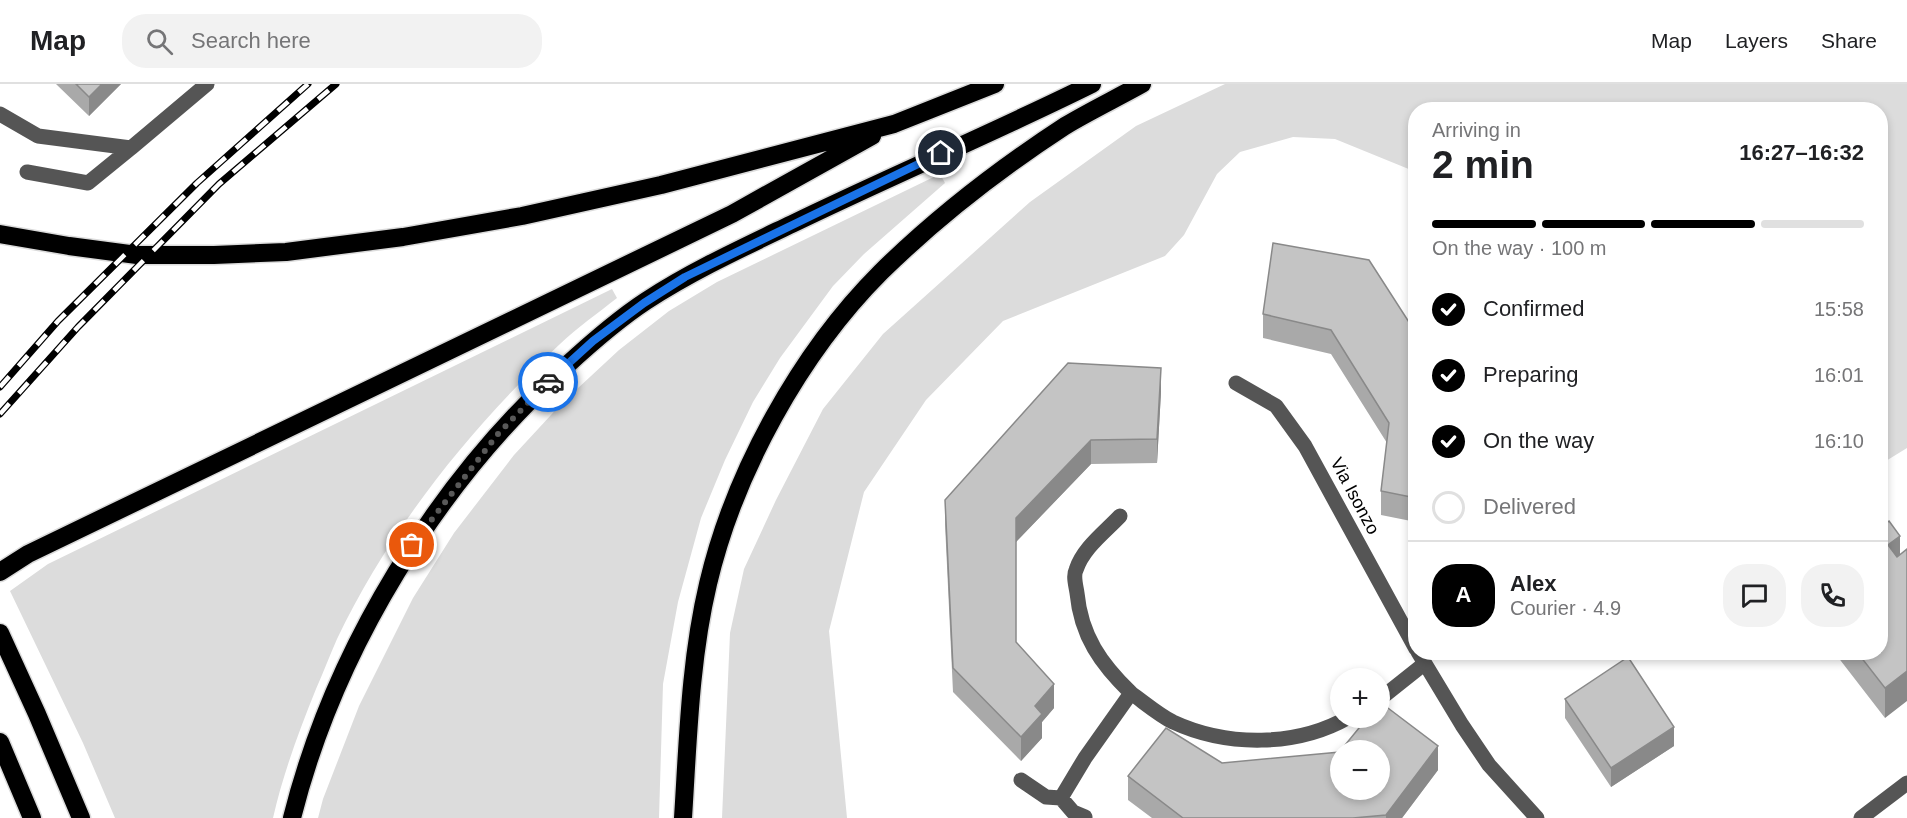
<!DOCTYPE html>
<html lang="en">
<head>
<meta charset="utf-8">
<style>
  :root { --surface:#fff; --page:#f2f2f2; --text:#202124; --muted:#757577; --line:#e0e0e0; --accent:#000 }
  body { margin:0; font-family:Arial,sans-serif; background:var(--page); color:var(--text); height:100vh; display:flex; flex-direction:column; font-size:22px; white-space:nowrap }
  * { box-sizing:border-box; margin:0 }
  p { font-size:20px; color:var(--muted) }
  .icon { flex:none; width:33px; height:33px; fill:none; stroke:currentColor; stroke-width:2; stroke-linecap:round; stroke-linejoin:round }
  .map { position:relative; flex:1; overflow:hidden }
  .side { position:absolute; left:1408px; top:18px; width:480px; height:558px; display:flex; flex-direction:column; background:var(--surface); border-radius:24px; box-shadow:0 3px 9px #0003 }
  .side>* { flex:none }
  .tools { position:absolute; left:1330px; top:584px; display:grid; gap:12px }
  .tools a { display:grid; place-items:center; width:60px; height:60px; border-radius:50%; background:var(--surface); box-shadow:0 3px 9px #0003; font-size:30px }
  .pin { position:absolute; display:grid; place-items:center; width:51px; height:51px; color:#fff; margin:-26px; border:3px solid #fff; border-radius:50%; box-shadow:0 2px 6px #0007 }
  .courier { position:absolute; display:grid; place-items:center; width:60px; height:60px; margin:-30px; border:4px solid #1a73e8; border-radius:50%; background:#fff; color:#222; box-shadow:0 2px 8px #0007 }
  .overview em { font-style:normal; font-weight:600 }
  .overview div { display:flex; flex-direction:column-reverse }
  .overview { display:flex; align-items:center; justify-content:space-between; height:102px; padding:0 24px }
  h1 { font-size:39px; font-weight:600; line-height:45px }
  .bar { display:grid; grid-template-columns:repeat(4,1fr); gap:9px 6px; align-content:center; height:72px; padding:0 24px }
  .bar i { height:8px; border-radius:4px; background:var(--line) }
  .bar .current { background:var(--accent) }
  .bar p { grid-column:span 4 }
  .line { display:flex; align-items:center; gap:15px; padding:0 24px; border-top:2px solid var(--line) }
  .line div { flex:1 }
  .round { display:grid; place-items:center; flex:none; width:63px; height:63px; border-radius:24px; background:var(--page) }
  ol { padding:0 24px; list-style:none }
  li { display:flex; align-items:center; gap:18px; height:66px }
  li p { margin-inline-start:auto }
  li .icon { padding:6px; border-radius:50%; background:var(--accent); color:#fff; stroke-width:4 }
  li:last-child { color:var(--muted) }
  li i { width:33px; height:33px; border:3px solid var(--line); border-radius:50% }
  header { display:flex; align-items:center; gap:36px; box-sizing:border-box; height:84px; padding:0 30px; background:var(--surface); border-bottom:2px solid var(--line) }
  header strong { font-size:28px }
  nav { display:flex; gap:33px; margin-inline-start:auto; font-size:21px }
  .search { width:420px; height:54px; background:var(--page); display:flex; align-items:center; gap:15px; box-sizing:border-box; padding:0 21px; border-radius:24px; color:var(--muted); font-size:22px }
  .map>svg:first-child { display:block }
  .green { fill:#dcdcdc }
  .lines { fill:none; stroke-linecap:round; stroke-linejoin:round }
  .highway-casing { stroke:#dbdbdb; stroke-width:21 }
  .minor { stroke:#555; stroke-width:15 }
  .highway { stroke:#000; stroke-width:18 }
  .rail-casing { stroke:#000; stroke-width:7 }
  .rail { stroke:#fff; stroke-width:4.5; stroke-dasharray:14; stroke-linecap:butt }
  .wall { fill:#a9a9a9 }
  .shaded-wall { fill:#898989 }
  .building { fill:#c4c4c4; stroke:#898989; stroke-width:1.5 }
  .done { stroke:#595959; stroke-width:6; stroke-dasharray:0 10.8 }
  .route { stroke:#1a73e8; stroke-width:8 }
  .labels { text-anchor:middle; stroke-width:4.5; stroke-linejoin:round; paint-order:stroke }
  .street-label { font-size:18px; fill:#000; stroke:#fff }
</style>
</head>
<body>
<header>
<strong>Map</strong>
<div class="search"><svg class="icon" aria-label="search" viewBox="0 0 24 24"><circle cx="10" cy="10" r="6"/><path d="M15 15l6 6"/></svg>Search here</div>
<nav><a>Map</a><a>Layers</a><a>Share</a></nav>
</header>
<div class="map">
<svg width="1907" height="734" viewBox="0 0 1907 734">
  <rect width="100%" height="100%" fill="#fff"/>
  <path class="green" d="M1225,0H1907V364L1881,380V26H1416V88L1335,55L1293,53L1240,68L1217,90L1184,151L1165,172L1003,237L926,316L864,408L829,547L847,734H722L730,549L744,485L776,416L823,325L883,250L1030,118L1136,42Z
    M940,90L945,99L864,170L833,202L780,274L753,318L725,376L701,434L678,518L663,600L659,734H318L323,715L359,622L413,514L454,449L514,371L563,318L619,266L669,227L717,198Z
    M612,205L617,214C598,229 578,243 560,260C471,343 390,444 337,555C330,571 323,589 316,605C299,647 283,690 273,734H115L83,659L10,507L48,480Z"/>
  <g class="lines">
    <g class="highway-casing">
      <path id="highway" d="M0,150L69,162L137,171H214L286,168L403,153L522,132L661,101L894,40L995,0
        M0,488L28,470L732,130L872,52
        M0,549L37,630L81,734
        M0,658L32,734
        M292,734C334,566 437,398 566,282C591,259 617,236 646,217C692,187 742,164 792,140C891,92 993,49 1092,0
        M683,734C688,656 690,576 708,500C734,389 800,269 881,188C937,133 999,85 1065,42C1090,27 1117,14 1142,0"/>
    </g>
    <path class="minor" d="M0,30L38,52L131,64L207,0
      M27,88L88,99L131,64
      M1236,299L1276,322L1305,362L1416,565
      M1120,432C1105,448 1083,464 1076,486C1073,492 1076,502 1077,509C1081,552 1101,580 1131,609
      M1418,568L1462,641L1489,681L1537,734
      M1380,615L1424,580
      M1021,696L1046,713L1061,714
      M1085,733L1073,728L1061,714L1085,674L1131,609C1145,619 1159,631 1173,638C1227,663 1297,663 1349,633
      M1861,734L1907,699"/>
    <use href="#highway" class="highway"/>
    <g class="rail-casing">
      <path id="rail" d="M0,303L58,237L197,99L308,0
        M0,330L78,243L219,100L336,0"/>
    </g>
    <use href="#rail" class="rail"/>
  </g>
  <path class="wall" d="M56,0H121L89,32Z
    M1263,230L1416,249V438L1381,431V407L1387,359L1331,270L1263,254Z
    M1161,308L1157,379L1091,380L1016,458V558L1054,624L1042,638V654L1021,677L953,608L945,440V416Z
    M1889,437L1885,634L1834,568H1881Z
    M1565,615L1674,662L1611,703L1565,634Z
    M1222,679L1438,686L1402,734H1152L1128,716V692Z"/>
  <path class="shaded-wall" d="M102,0H121L89,32V13Z
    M1161,284V308L1157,379V355Z
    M1091,356V380L1016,458V434Z
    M1900,452V482L1888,461Z
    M1907,587V617L1885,634V604Z
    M1054,600V624L1042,638V654L1021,677V653L1035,622Z
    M1674,643V662L1611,703V684Z
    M1438,662V686L1402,734H1386V731Z"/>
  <path class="building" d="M76,0H102L89,13Z
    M1273,159L1369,176L1416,249V414L1381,407L1389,339L1331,246L1263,230Z
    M1068,279L1161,284L1157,355L1091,356L1016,434V558L1054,600L1035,622L1042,630L1021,653L953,584L945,416Z
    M1889,437L1900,452L1888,461L1897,473L1907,465V587L1885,604L1857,568H1881V444Z
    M1628,573L1674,643L1611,684L1565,615Z
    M1380,618L1438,662L1386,731L1353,734H1183L1128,692L1166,644L1222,679L1340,668L1341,666V705H1380V666H1341L1368,633H1380Z"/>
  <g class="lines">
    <path class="done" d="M412,461L498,350L548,298"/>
    <path class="route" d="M548,298L593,257L644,219L685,193L941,69"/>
  </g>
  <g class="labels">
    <g class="street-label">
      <text transform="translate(1355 412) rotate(62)" y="6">Via Isonzo</text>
    </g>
  </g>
</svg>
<div class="tools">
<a>+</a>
<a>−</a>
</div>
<div class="pin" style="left:412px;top:461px;background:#ea580c"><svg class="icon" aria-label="bag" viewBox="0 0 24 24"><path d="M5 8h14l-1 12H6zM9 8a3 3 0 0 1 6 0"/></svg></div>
<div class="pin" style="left:941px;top:69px;background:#1f2937"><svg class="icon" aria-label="home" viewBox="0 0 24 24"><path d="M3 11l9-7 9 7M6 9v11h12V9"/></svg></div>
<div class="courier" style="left:548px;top:298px"><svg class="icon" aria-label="car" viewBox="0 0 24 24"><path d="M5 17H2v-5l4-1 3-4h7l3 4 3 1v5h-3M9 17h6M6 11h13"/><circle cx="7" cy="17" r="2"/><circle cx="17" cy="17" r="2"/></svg></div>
<section class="side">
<div class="overview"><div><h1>2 min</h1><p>Arriving in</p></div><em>16:27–16:32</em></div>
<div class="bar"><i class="current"></i><i class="current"></i><i class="current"></i><i></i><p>On the way · 100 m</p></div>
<ol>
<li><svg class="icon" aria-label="check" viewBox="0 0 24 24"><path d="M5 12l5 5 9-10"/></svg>Confirmed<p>15:58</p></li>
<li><svg class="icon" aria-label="check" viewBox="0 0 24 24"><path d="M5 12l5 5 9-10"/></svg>Preparing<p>16:01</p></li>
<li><svg class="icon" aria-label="check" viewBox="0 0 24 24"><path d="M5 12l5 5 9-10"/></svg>On the way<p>16:10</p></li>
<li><i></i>Delivered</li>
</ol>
<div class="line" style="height:108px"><b class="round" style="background:var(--accent);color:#fff">A</b><div><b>Alex</b><p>Courier · 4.9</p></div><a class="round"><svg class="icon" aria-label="chat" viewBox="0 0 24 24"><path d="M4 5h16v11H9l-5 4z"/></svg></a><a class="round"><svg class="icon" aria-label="phone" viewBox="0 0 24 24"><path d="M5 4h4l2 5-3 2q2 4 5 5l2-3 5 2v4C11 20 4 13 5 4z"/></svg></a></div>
</section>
</div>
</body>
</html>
